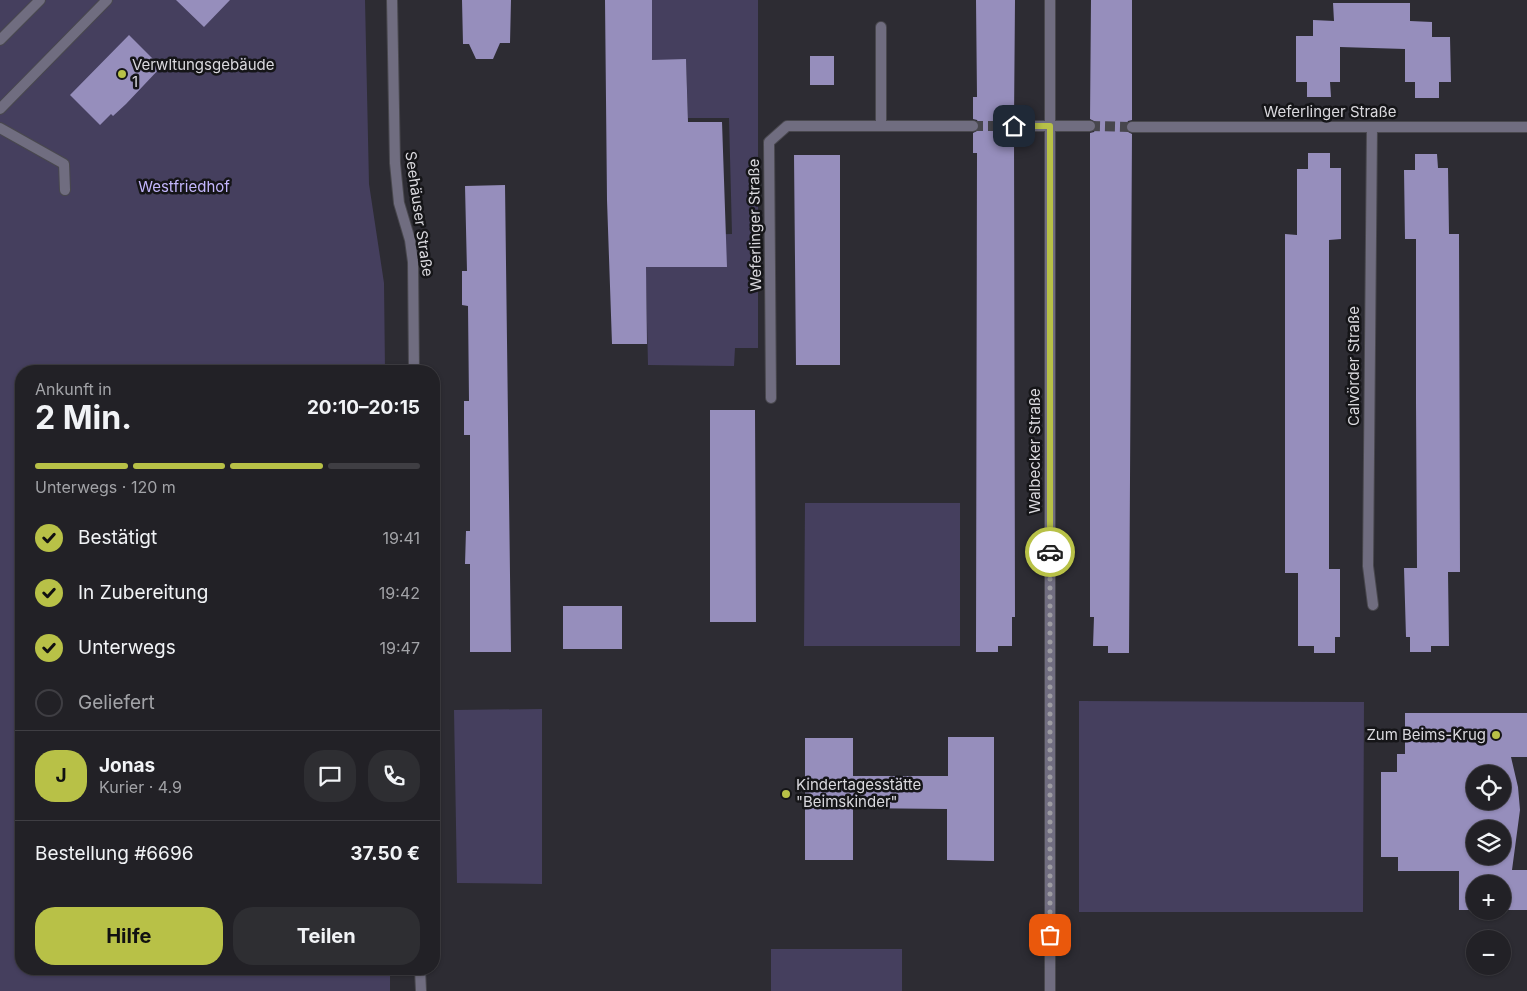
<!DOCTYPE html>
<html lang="de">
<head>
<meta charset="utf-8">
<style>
  :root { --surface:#222126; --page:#2e2e32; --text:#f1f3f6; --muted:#a2a3a7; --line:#3f3e43; --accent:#b8c147 }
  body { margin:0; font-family:Inter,sans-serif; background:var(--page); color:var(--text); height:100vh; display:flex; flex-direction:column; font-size:19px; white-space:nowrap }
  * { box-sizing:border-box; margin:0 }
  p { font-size:16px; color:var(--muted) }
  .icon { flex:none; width:28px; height:28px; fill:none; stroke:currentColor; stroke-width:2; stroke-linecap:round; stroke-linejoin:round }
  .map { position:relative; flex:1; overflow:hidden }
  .sheet { position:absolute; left:15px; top:365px; width:425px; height:610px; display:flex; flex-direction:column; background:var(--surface); border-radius:20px; box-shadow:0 1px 4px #0004,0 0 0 1px var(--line) }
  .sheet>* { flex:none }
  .controls { position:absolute; left:1466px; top:765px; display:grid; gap:10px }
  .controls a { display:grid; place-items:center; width:45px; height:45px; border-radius:50%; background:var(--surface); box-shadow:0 1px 4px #0004,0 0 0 1px var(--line); font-size:25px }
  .pin { position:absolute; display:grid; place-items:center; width:42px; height:42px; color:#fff; margin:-21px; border-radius:10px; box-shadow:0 2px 8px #0006 }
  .courier { position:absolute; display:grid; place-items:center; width:50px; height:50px; margin:-25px; border:4px solid #b8c147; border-radius:50%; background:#fff; color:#222; box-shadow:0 1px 6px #0007 }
  .head em { font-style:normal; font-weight:700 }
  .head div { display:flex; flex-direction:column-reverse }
  .head { display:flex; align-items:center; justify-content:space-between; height:85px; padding:0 20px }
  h1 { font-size:32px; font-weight:700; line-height:38px }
  .bar { display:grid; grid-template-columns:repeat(4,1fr); gap:8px 5px; align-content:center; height:60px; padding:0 20px }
  .bar i { height:6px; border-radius:4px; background:var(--line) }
  .bar .selected { background:var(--accent) }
  .bar p { grid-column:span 4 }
  .line { display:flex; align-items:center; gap:12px; padding:0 20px; border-top:1px solid var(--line) }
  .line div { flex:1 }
  .round { display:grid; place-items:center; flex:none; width:52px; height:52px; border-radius:20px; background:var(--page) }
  ol { padding:0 20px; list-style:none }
  li { display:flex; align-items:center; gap:15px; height:55px }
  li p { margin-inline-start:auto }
  li .icon { padding:5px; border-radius:50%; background:var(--accent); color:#111; stroke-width:4 }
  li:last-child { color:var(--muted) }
  li i { width:28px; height:28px; border:2px solid var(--line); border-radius:50% }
  .primary-button { display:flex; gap:10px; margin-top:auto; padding:10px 20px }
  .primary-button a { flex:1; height:58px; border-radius:20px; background:var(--accent); color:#111; font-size:20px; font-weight:700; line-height:58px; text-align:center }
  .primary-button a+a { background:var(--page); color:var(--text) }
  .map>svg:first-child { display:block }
  .green { fill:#453f5e }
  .building { fill:#968ebc; fill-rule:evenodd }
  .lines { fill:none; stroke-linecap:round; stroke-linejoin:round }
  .street-tunnel { stroke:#47464d; stroke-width:10; stroke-dasharray:10 5; stroke-linecap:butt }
  .lane-casing { stroke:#49484e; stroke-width:12 }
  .street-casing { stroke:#49484e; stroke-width:12 }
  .lane { stroke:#706d80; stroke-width:10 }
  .street { stroke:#706d80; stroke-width:10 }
  .done { stroke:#9d9ca2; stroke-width:5; stroke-dasharray:0 9 }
  .route { stroke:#b8c147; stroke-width:6 }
  .poi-dot { fill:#b8c147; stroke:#151518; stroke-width:2 }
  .labels { text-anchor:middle; stroke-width:5; stroke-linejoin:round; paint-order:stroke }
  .poi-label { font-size:15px; fill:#dad9de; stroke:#151518; text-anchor:start }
  .street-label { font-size:15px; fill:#dad9de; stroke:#151518 }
  .park-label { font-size:15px; fill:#c3b6fc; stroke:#151518 }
</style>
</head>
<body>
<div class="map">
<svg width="1527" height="991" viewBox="0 0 1527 991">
  <rect width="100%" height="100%" fill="#2d2c33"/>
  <path class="green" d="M0,0H365L369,184L384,283L385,371H21V969H390V991H0Z
    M652,0H758V348H735L734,366L648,365L645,236L732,234L729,118H688L686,60H652Z
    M805,503H960V646H804Z
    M1079,701L1364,702L1363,912H1079Z
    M542,709V884L457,883L454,710Z
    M771,949H902V991H771Z"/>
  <path class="building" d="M176,0H230L204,27Z
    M462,0H511L510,43H500L493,59H476L469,44H463Z
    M605,0H652V60L686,59L688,122H722L727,267H646L647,344H612L607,200Z
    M976,0H1015L1014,119L1010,120L1007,126L1008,130L1014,133L1015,617H1012V646H998V652H976L977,153H973V133L979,130L980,126L977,120L973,119V97H977Z
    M1091,0H1132V120L1128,121L1125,127L1126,131L1132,134L1129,653H1108V646H1093L1094,617H1090V133L1094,132L1097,126L1096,122L1090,119Z
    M1333,3H1410V21L1432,22V37H1450L1451,82H1439V98H1415V82H1405V49L1340,47V82H1330L1331,97H1307V82H1296V36H1313V20L1334,21Z
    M129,35L161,67L126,104L113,116L111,114L100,125L70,95Z
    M810,56H834V85H810Z
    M1308,153H1330V168H1341V239L1329,240V569H1340V637H1335V653H1314V646H1298V573H1285V234L1297,235V169H1308Z
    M1415,154H1437L1438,168H1448L1449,234H1459L1460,572H1448L1449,646H1431V652H1410V637H1406L1404,568H1417L1416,403V239H1405L1404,170H1415Z
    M794,155H840V365H796Z
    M505,185L511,652H470V564H465L466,531H470V435H464V401H469L468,306L462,305V271H467L465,186Z
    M710,410H755L756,622H710Z
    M563,606H622V649H563Z
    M1405,713H1527V757H1511L1518,787L1520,810L1512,870H1527V910H1502V884H1475V910H1459V871H1398V857H1381V772H1397V754H1405ZM1475,774H1502V801H1475ZM1475,829H1502V856H1475Z
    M948,737H994V861L947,860V809L853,808V860H805V738H853V776H948Z"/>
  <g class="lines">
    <path class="street-tunnel" d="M973,126H1014
      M1090,126L1132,127"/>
    <g class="lane-casing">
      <path id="lane" d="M881,27V126
        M0,40L40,0
        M0,109L107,0
        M0,128L64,164L65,190"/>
    </g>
    <g class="street-casing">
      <path id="street" d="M392,0L395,163L399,203L410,240L413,262L414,371
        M1014,126H1090
        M1132,127H1527
        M1372,127L1368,566L1373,605
        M771,398L769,142L787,126H973
        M420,969L421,991
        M1050,991V0"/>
    </g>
    <use href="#lane" class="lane"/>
    <use href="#street" class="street"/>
  </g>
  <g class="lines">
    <path class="done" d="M1050,552V935"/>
    <path class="route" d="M1014,126H1050V552"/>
  </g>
  <g class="poi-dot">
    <circle cx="122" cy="74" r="5"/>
    <circle cx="1496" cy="735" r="5"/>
    <circle cx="786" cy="794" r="5"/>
  </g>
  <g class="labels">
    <g class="poi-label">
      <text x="132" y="70">Verwltungsgebäude<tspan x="132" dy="17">1</tspan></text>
      <text x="1486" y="740" text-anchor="end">Zum Beims-Krug</text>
      <text x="796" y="790">Kindertagesstätte<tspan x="796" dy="17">"Beimskinder"</tspan></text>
    </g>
    <g class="street-label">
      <text x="1330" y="117">Weferlinger Straße</text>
      <text transform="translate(419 214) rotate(82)" y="5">Seehäuser Straße</text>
      <text transform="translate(755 225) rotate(-91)" y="5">Weferlinger Straße</text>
      <text transform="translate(1354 366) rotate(-90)" y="5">Calvörder Straße</text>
      <text transform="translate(1035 451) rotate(-90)" y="5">Walbecker Straße</text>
    </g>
    <g class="park-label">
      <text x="184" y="192">Westfriedhof</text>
    </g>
  </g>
</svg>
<div class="controls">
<a><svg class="icon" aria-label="locate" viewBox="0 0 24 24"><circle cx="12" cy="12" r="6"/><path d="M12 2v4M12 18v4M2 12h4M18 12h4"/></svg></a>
<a><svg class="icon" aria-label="layers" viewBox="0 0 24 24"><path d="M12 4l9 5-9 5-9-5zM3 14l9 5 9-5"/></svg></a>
<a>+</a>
<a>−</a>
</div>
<div class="pin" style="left:1050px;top:935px;background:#ea580c"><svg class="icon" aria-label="bag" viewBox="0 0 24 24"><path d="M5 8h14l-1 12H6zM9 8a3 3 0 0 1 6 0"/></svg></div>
<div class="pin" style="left:1014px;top:126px;background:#1f2937"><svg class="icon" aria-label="home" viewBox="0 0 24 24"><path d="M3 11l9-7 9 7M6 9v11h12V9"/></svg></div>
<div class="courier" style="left:1050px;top:552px"><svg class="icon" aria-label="car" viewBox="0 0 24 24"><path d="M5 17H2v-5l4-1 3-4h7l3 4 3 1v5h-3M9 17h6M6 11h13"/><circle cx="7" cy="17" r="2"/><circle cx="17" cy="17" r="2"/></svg></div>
<section class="sheet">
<div class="head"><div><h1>2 Min.</h1><p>Ankunft in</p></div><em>20:10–20:15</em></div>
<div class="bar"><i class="selected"></i><i class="selected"></i><i class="selected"></i><i></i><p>Unterwegs · 120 m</p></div>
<ol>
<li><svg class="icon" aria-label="check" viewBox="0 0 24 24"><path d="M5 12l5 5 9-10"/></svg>Bestätigt<p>19:41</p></li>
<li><svg class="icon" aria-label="check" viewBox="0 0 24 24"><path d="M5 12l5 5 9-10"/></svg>In Zubereitung<p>19:42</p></li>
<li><svg class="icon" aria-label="check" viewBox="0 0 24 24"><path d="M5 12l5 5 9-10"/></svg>Unterwegs<p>19:47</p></li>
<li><i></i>Geliefert</li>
</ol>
<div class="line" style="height:90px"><b class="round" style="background:var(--accent);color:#111">J</b><div><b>Jonas</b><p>Kurier · 4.9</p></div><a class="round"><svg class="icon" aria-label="chat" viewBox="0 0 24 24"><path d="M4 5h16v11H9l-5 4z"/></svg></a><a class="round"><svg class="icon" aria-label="phone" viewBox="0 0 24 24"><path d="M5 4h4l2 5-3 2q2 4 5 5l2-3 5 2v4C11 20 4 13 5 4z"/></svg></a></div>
<div class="line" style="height:65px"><div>Bestellung #6696</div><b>37.50 €</b></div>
<div class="primary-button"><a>Hilfe</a><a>Teilen</a></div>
</section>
</div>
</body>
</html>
